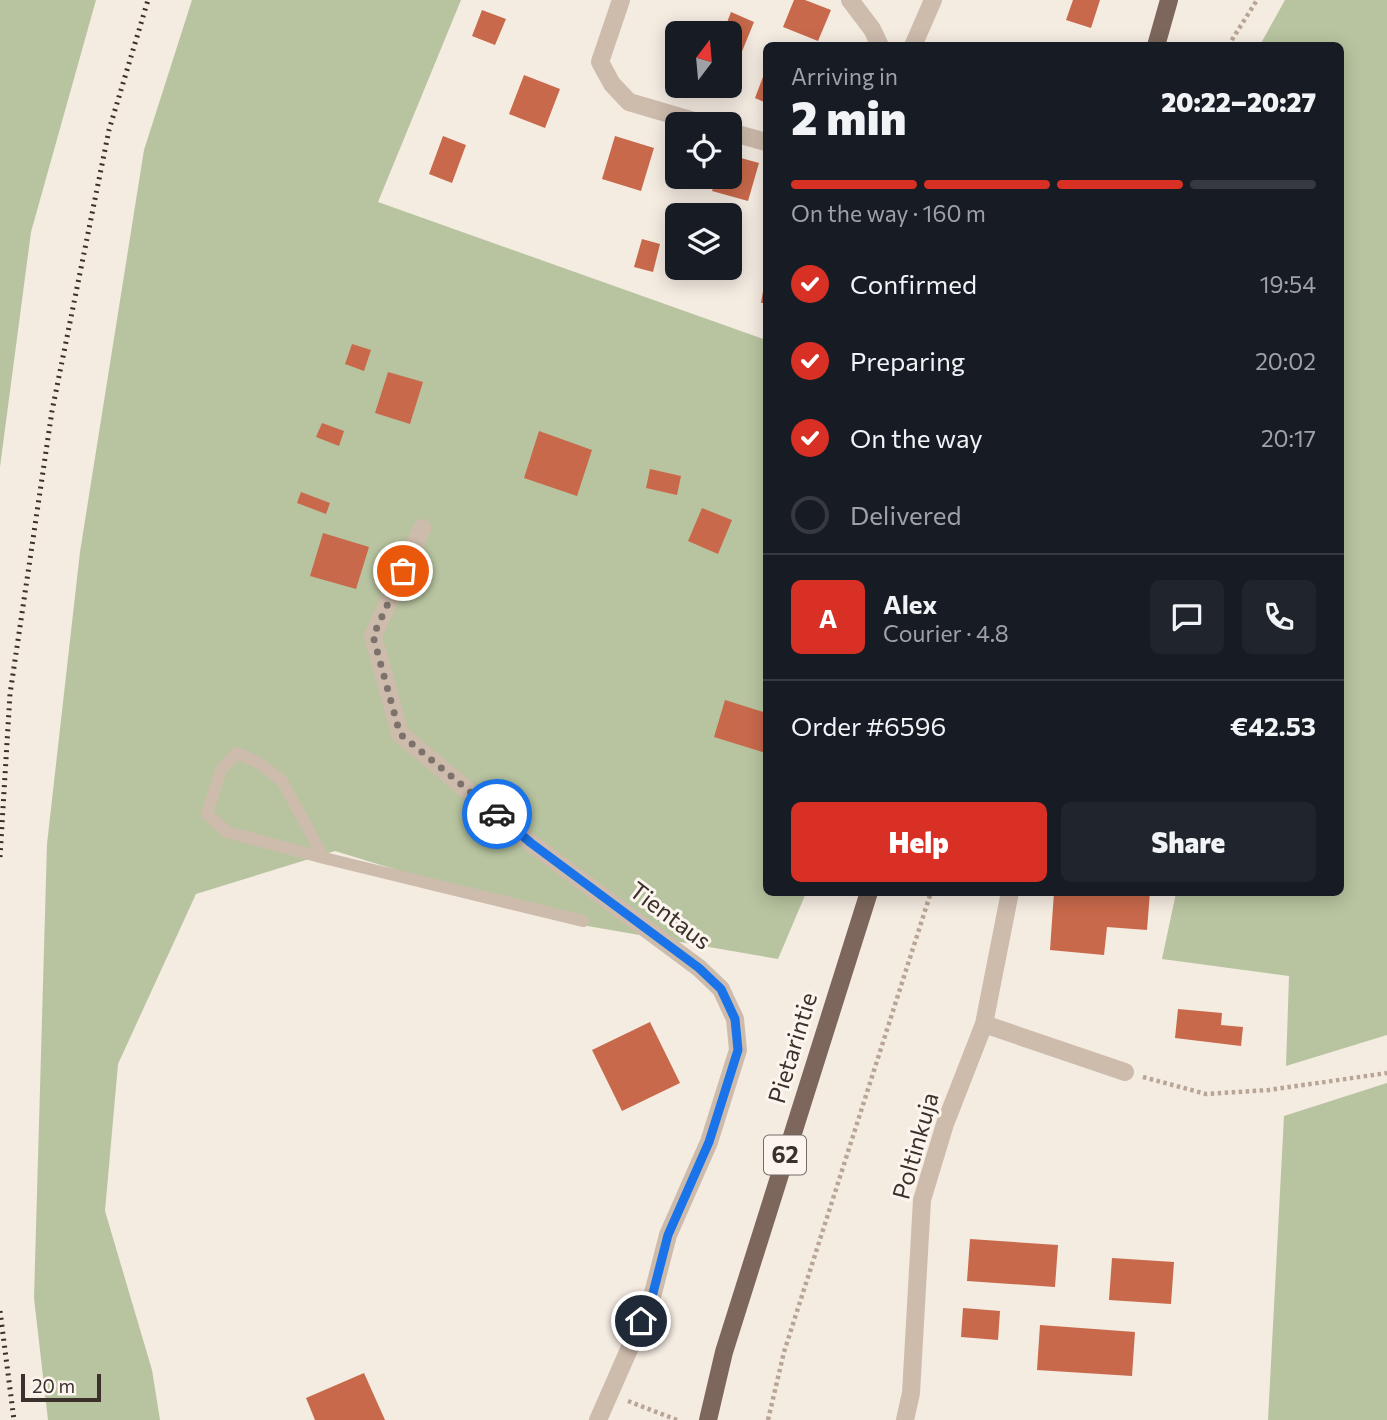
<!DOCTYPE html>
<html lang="en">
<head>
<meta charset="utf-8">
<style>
  :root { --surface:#171b24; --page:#20242c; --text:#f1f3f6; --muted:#9ea1a6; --line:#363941; --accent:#d93025 }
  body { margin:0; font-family:Commissioner,sans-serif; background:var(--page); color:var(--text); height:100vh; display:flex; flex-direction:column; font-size:26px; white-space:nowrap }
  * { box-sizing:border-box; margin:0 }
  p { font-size:23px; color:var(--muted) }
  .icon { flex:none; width:38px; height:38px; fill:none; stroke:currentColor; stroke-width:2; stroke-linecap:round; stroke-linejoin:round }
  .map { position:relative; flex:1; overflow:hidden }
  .side { position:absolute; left:763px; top:42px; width:581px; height:854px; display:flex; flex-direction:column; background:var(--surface); border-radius:10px; box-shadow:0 4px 18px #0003 }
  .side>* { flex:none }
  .needle { width:46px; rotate:16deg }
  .buttons { position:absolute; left:665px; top:21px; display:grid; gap:14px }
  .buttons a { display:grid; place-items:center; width:77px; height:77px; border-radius:10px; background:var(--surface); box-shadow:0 4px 18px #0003; font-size:35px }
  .scale { position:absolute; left:21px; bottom:18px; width:80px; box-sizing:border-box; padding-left:7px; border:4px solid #3b302b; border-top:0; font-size:19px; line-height:24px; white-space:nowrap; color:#3b302b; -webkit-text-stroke:5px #fbf5ee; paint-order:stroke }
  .pin { position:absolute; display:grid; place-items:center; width:60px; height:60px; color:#fff; margin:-30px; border:4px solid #fff; border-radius:50%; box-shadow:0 2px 7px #0007 }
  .courier { position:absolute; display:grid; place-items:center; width:70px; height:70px; margin:-35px; border:5px solid #1a73e8; border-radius:50%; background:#fff; color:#222; box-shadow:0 2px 9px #0007 }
  .summary em { font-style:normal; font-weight:800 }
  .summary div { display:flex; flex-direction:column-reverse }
  .summary { display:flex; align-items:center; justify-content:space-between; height:119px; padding:0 28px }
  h1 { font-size:46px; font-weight:800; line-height:52px }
  .bar { display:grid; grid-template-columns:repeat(4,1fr); gap:10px 7px; align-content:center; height:84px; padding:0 28px }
  .bar i { height:9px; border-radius:5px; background:var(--line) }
  .bar .current { background:var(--accent) }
  .bar p { grid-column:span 4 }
  .line { display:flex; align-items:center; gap:18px; padding:0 28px; border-top:2px solid var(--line) }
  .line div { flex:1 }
  .round { display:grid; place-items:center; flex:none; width:74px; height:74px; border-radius:10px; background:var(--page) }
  ol { padding:0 28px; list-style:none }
  li { display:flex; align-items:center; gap:21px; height:77px }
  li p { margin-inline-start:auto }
  li .icon { padding:7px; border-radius:50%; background:var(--accent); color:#fff; stroke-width:4 }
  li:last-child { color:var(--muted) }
  li i { width:38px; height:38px; border:4px solid var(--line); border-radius:50% }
  .cta { display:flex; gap:14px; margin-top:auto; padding:14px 28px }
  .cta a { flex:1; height:80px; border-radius:10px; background:var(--accent); color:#fff; font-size:28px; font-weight:800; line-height:80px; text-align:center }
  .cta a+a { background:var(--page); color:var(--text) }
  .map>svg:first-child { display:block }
  .green { fill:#b8c4a0 }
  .building { fill:#c8694b }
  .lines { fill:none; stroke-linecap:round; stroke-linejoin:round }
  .path { stroke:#b9a596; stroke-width:4.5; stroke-dasharray:3.5 3.5; stroke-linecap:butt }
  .service { stroke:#cdbbac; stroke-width:12 }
  .minor { stroke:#cdbbac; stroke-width:18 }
  .primary { stroke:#7d675c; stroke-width:18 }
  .rail { stroke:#3b302b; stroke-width:5; stroke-dasharray:2 5; stroke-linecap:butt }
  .done { stroke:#7c716b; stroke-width:7; stroke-dasharray:0 12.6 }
  .route { stroke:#1a73e8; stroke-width:9 }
  .labels { text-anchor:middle; stroke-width:6; stroke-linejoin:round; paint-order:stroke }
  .shield { fill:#fbf5ee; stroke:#756b66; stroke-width:2 }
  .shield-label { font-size:23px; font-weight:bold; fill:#3b302b }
  .street-label { font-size:24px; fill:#3b302b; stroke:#fbf5ee }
</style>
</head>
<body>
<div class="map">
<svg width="1387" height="1420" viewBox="0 0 1387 1420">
  <rect width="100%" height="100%" fill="#f4ebe1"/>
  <path class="green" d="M0,0H96L31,232L0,467Z
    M192,0H461L378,202L766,340V892L806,893L778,959L570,923L335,851L196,894L118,1064L105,1211L152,1370L160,1420H48L34,1298L47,844L80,552L144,150Z
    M1285,0H1387V1035L1286,1066L1289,976L1162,959L1176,893L1340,892V46L1260,45Z
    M1387,1083V1420H1268L1284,1116Z"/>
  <path class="building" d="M794,0H805L831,10L818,41L783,27Z
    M1073,0H1100L1091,28L1066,20Z
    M482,10L506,19L495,45L472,36Z
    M731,12L754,22L730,81V33H723Z
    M766,69V103L755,98Z
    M524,75L560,89L545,128L509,114Z
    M443,136L466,145L452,183L429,174Z
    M615,136L654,148L641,191L602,179Z
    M730,155L759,163L748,201L712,191L716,177H730Z
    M642,239L660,244L653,272L634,267Z
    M765,279H766V303H761Z
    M352,344L371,350L364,371L345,364Z
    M388,372L423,382L410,424L375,413Z
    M322,423L344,431L339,446L316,437Z
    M539,431L592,450L577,496L524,478Z
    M650,469L681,476L677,495L646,488Z
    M301,492L330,503L326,514L297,503Z
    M702,508L732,520L718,554L688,541Z
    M323,533L369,547L356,589L310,576Z
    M725,700L766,713V753L714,737Z
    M1054,892H1150L1147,930L1107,927L1104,955L1050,950Z
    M1178,1009L1222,1013L1221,1025L1243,1027L1241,1046L1175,1038Z
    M650,1022L680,1083L622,1111L592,1050Z
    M970,1239L1058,1245L1055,1287L967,1281Z
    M1112,1258L1174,1262L1171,1304L1109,1300Z
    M963,1308L1000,1311L998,1340L961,1337Z
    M1040,1325L1135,1332L1132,1376L1037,1370Z
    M364,1373L385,1420H315L306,1398Z"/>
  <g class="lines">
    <path class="path" d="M1228,46L1257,0
      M1143,1077L1206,1094L1269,1090L1387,1073
      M628,1401L677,1420
      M768,1420L784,1352L931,892"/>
    <path class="service" d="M324,858L282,781L259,763L237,753L221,770L207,814L227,832L324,858L583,921"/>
    <path class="minor" d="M621,0L600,62L612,84L629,102L704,124
      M850,0L872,29L880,46
      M913,46L933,0
      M730,132L766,142
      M422,528L373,636L400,734L531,843L699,968L721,989L735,1019L738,1050L709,1142L668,1235L652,1297L598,1420
      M984,1024L1125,1072
      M905,1420L911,1393L922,1200L945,1124L984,1024L1010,892"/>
    <path class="primary" d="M1156,46L1169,0
      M708,1420L724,1352L869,892"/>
    <path class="rail" d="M0,857L10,694L52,411L109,130L148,0
      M0,1311L14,1420"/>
  </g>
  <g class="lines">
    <path class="done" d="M403,571L373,636L400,734L497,814"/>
    <path class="route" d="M497,814L531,843L699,968L721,989L735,1019L738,1050L709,1142L668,1235L652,1297L641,1321"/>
  </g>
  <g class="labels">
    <rect class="shield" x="764" y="1135.5" width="42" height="39" rx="5"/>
    <g class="shield-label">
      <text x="785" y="1163">62</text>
    </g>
    <g class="street-label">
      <text transform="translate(670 916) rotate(37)" y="8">Tientaus</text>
      <text transform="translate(793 1048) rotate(-73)" y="8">Pietarintie</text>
      <text transform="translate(916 1146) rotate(-74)" y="8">Poltinkuja</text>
    </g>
  </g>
</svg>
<div class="buttons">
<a><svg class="needle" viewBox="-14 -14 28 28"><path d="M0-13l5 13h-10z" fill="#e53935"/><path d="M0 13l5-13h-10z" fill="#9ea1a6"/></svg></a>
<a><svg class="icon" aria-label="locate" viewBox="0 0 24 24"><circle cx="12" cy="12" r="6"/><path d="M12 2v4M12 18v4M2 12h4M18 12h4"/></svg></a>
<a><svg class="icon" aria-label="layers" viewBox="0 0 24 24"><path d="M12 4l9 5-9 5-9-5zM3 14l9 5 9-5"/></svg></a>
</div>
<div class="scale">20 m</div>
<div class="pin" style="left:403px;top:571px;background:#ea580c"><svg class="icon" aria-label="bag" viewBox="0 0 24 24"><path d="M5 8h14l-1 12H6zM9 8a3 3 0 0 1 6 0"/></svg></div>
<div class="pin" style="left:641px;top:1321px;background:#1f2937"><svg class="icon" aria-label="home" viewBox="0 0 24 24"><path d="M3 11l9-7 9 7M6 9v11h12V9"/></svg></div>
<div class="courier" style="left:497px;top:814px"><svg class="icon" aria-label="car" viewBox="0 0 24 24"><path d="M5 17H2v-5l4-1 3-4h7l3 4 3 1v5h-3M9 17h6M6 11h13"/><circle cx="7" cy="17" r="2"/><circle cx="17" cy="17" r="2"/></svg></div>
<section class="side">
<div class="summary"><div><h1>2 min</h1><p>Arriving in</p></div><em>20:22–20:27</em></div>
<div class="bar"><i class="current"></i><i class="current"></i><i class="current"></i><i></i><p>On the way · 160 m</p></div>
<ol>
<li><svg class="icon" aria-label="check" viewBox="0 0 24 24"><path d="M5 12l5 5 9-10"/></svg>Confirmed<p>19:54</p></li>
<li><svg class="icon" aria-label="check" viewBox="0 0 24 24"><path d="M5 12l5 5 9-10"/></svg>Preparing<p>20:02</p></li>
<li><svg class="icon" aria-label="check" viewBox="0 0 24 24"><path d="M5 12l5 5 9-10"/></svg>On the way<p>20:17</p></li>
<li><i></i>Delivered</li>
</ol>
<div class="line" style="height:126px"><b class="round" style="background:var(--accent);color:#fff">A</b><div><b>Alex</b><p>Courier · 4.8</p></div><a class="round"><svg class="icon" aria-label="chat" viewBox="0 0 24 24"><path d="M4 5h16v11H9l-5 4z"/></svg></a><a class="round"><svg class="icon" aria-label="phone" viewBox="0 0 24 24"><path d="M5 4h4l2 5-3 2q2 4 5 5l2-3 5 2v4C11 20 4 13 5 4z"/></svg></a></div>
<div class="line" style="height:91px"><div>Order #6596</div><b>€42.53</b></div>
<div class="cta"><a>Help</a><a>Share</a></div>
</section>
</div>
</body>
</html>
